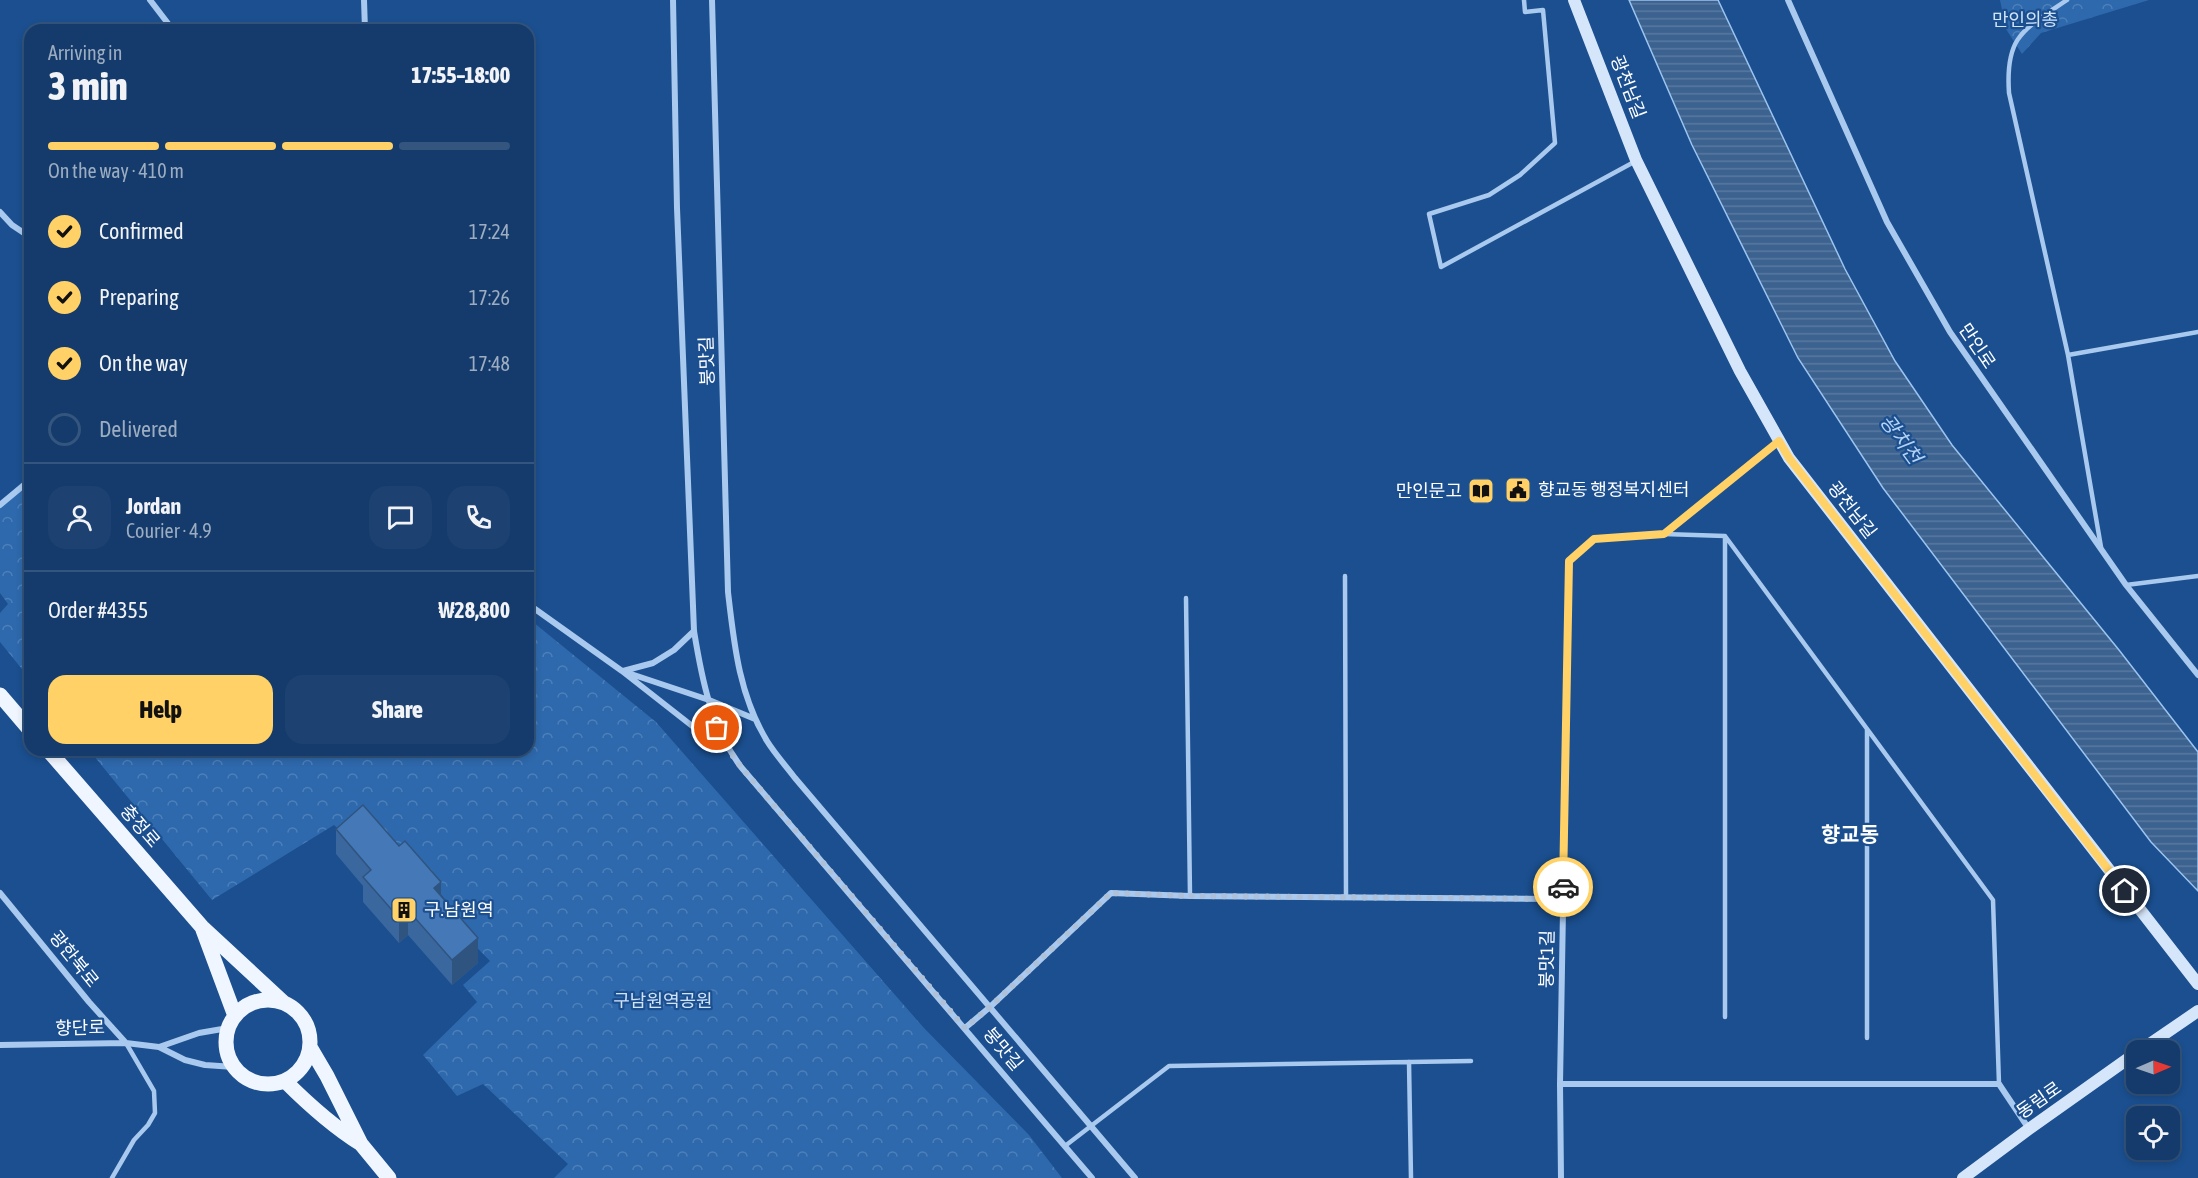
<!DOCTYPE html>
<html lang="en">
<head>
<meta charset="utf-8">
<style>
  :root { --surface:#143b6b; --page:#1d4271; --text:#f1f3f6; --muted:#9dadc1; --line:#33557e; --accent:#ffd166 }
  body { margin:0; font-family:"Asap Condensed","Noto Sans KR",sans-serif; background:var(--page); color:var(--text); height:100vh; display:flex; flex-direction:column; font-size:22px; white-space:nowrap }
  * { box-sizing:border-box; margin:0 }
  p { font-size:20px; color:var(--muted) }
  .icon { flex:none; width:33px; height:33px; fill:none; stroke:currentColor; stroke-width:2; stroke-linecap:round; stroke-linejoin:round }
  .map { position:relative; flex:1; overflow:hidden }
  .details { position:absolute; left:24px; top:24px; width:510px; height:732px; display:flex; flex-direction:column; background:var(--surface); border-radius:18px; box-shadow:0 3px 9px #0003,0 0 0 2px var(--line) }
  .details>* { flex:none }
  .needle { width:39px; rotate:88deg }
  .tools { position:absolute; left:2126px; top:1040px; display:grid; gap:12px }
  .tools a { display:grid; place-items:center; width:54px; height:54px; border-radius:12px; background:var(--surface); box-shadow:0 3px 9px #0003,0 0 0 2px var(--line); font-size:30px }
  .pin { position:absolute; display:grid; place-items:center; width:51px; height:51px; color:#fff; margin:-26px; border:3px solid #fff; border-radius:50%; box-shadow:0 2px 6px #0007 }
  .courier { position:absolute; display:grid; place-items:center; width:60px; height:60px; margin:-30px; border:4px solid #ffd166; border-radius:50%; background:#fff; color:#222; box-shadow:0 2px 8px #0007 }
  .summary em { font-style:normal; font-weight:800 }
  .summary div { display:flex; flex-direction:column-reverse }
  .summary { display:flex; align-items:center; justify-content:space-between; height:102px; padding:0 24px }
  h1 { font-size:39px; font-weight:800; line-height:45px }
  .bar { display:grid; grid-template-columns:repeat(4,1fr); gap:9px 6px; align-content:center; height:72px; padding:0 24px }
  .bar i { height:8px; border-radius:4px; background:var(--line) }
  .bar .on { background:var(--accent) }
  .bar p { grid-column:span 4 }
  .line { display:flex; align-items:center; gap:15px; padding:0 24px; border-top:2px solid var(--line) }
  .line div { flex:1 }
  .round { display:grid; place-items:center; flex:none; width:63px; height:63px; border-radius:18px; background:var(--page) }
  ol { padding:0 24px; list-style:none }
  li { display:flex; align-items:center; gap:18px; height:66px }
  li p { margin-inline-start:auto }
  li .icon { padding:6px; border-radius:50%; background:var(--accent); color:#111; stroke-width:4 }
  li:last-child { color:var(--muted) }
  li i { width:33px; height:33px; border:3px solid var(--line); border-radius:50% }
  .button { display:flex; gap:12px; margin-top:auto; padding:12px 24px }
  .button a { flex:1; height:69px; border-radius:18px; background:var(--accent); color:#111; font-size:24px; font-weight:800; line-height:69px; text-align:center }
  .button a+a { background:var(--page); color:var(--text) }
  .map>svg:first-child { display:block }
  .park { fill:url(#park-crowns) }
  .water { fill:url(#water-rules); stroke:#9cc4f0; stroke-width:1.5 }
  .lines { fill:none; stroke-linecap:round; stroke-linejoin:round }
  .lane { stroke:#a9c9ee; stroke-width:4.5 }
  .street { stroke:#a9c9ee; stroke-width:6 }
  .secondary { stroke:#d6e6fa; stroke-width:12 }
  .primary { stroke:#f0f6ff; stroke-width:15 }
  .wall { fill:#3a679d }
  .shaded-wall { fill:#305480 }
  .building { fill:#4478b7; stroke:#305480; stroke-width:1.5 }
  .done { stroke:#afc1d8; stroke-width:6; stroke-dasharray:0 10.8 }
  .route { stroke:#ffd166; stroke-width:8 }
  .labels { text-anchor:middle; stroke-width:4.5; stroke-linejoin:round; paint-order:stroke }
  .park-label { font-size:18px; fill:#cfe3fa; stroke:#1b4f8f }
  .street-label { font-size:18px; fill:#fff; stroke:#1b4f8f }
  .poi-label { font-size:18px; fill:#fff; stroke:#1b4f8f; text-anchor:start }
  .water-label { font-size:20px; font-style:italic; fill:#b5d3f5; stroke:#1b4f8f }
  .quarter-label { font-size:21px; font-weight:bold; fill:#fff; stroke:#1b4f8f }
</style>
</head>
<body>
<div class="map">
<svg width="2198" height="1178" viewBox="0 0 2198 1178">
  <defs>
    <pattern id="park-crowns" width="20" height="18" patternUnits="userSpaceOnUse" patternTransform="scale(1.5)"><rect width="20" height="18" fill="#2e69ad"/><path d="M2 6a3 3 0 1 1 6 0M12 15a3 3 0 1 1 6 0" fill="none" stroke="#4d80b9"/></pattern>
    <pattern id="water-rules" width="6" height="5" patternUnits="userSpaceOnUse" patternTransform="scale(1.5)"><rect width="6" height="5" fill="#3c6290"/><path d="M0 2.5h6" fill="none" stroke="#597aa1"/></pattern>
  </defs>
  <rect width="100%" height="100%" fill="#1b4f8f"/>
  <path class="park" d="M2000,0H2149L2041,33L2022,54L2006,29Z
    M30,475V679L0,642V613L8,604L0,593V502Z
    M528,618L656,722L924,1028L1029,1135L1062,1178H554L568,1164L483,1084L457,1096L423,1055L477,1002L463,985L490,961L444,914L450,905L409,857L346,836L334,825L212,900L89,750H528Z"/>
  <path class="water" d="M1629,0H1718L1845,269L1895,361L1952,445L2119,650L2198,752V891L2151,842L1883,488L1798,358L1692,145Z"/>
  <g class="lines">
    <path class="lane" d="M1524,0L1525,12L1543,10L1555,143L1520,175L1489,195L1429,214L1441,267L1634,162
      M2067,0C2023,30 2005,36 2009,93L2068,355L2101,547
      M2068,355L2198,332
      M1664,534L1725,536L1993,900L1999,1084
      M1725,536V1017
      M1345,576L1346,896
      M2126,585L2198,576
      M1186,598L1190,896
      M1867,1038V729
      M1409,1062L1411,1178
      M1065,1146L1169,1066L1471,1061
      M112,1178L134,1140L148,1125L155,1113L154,1091L126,1043"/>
    <path class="street" d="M150,0L173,30
      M364,0L365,30
      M673,0L677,208L694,631C702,680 711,727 741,767L1092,1178
      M712,0L728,592C734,644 739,695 767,741C775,754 786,766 795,778L1135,1178
      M1788,0L1887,222L1950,332L2126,585L2198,675
      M0,212L12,225L30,237
      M0,505L30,480
      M528,604L622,671L696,729L726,748
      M623,671L653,663L674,650L694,631
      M628,673L709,700L755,719
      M0,893L89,1002L126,1043
      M965,1028L990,1007L1111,893L1190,896L1563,899
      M0,1045L126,1043L159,1047L185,1060L205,1065L234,1067
      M159,1047L199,1033L228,1028
      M1560,1084H1999L2029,1129
      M1561,1178L1560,1084L1569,561L1594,539L1664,534L1779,441"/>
    <path class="secondary" d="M1574,0L1636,160L1740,371L1789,458L2198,984
      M2141,1050L2198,1011
      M1963,1178L2029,1129L2136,1053"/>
    <path class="primary" d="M0,695L30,730
      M48,750L202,927L284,1003
      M203,930L235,1016
      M226 1042a42 42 0 1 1 84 0a42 42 0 1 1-84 0Z
      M310,1047L327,1076L361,1144L389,1178
      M285,1081C309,1105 332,1126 361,1144"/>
  </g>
  <path class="wall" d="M336,829L478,963L452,985L408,935L399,943L363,902V886L336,854Z"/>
  <path class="shaded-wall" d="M441,882V907L434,888Z
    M408,910V935L399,943V918Z
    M478,938V963L452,985V960Z"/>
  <path class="building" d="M363,805L399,846L405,841L441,882L434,888L478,938L452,960L408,910L399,918L363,877L371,870L336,829Z"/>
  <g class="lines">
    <path class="done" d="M717,728L727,748L741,767L965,1028L990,1007L1111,893L1190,896L1563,899V887"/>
    <path class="route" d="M1563,887L1569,561L1594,539L1664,534L1779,441L1789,458L2125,891"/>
  </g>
  <defs>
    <g id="civic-square" transform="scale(1.35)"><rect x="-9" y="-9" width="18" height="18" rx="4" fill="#ffd166" stroke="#1b4f8f"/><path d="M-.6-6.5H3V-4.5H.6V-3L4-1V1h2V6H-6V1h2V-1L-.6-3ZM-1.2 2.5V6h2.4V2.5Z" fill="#111"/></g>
    <g id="library-square" transform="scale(1.35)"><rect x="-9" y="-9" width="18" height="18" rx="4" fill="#ffd166" stroke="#1b4f8f"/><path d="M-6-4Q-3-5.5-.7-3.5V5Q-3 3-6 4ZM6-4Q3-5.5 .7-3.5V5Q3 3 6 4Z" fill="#111"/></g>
    <g id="building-square" transform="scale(1.35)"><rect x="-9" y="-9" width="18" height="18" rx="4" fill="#ffd166" stroke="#1b4f8f"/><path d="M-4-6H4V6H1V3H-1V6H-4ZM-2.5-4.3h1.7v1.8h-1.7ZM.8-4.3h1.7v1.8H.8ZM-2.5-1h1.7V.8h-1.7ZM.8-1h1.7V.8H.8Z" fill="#111"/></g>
  </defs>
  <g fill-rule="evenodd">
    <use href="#civic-square" x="1518" y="490"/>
    <use href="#library-square" x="1481" y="491"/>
    <use href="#building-square" x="404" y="910"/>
  </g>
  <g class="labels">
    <g class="park-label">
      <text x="2025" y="26">만인의총</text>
      <text x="663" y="1007">구남원역공원</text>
    </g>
    <g class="street-label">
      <text transform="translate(1628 87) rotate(69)" y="6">광천남길</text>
      <text transform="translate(1977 346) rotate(56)" y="6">만인로</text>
      <text transform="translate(707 361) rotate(-92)" y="6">붕맛길</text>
      <text transform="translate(1852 510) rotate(52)" y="6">광천남길</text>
      <text transform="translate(140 826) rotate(49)" y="6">충정로</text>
      <text transform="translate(74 959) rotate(51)" y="6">광한북로</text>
      <text transform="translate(1547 959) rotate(-89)" y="6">붕맛1길</text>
      <text transform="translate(80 1028) rotate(-1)" y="6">향단로</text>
      <text transform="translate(1003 1049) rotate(50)" y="6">붕맛길</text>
      <text transform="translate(2039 1100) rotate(-35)" y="6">동림로</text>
    </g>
    <g class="poi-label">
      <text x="1538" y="496">향교동 행정복지센터</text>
      <text x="1462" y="497" text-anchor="end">만인문고</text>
      <text x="424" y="916">구.남원역</text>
    </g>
    <g class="water-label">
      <text transform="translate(1901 439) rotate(54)" y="7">광치천</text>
    </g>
    <g class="quarter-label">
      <text x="1850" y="842">향교동</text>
    </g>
  </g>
</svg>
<div class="tools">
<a><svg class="needle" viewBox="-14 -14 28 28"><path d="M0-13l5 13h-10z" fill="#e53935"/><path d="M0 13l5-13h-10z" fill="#9dadc1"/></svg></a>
<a><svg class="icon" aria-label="locate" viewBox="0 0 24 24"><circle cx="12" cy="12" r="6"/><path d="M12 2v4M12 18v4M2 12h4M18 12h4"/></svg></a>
</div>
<div class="pin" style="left:717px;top:728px;background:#ea580c"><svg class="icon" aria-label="bag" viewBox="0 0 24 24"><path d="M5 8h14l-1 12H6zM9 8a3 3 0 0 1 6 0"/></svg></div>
<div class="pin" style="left:2125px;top:891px;background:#1f2937"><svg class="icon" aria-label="home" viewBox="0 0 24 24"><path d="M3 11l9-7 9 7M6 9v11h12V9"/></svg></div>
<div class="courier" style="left:1563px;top:887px"><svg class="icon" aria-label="car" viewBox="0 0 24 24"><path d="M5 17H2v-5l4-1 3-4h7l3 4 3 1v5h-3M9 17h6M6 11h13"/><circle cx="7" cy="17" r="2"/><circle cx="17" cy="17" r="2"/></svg></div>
<section class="details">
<div class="summary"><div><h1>3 min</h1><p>Arriving in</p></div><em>17:55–18:00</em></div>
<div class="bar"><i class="on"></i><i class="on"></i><i class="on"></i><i></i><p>On the way · 410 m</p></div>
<ol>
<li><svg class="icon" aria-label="check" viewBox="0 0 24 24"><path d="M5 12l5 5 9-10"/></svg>Confirmed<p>17:24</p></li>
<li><svg class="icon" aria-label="check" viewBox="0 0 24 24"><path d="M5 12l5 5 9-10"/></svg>Preparing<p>17:26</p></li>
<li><svg class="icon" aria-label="check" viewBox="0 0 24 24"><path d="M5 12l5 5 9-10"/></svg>On the way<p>17:48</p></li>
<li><i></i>Delivered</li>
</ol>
<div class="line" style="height:108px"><a class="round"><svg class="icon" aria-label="person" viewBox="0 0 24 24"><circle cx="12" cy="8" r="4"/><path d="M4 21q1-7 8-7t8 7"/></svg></a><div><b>Jordan</b><p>Courier · 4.9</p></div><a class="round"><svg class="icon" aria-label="chat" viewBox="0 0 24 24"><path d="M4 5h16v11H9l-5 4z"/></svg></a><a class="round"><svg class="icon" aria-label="phone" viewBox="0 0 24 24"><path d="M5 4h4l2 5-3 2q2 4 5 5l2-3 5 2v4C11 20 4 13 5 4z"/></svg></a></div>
<div class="line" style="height:78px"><div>Order #4355</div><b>₩28,800</b></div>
<div class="button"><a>Help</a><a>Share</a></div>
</section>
</div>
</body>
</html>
